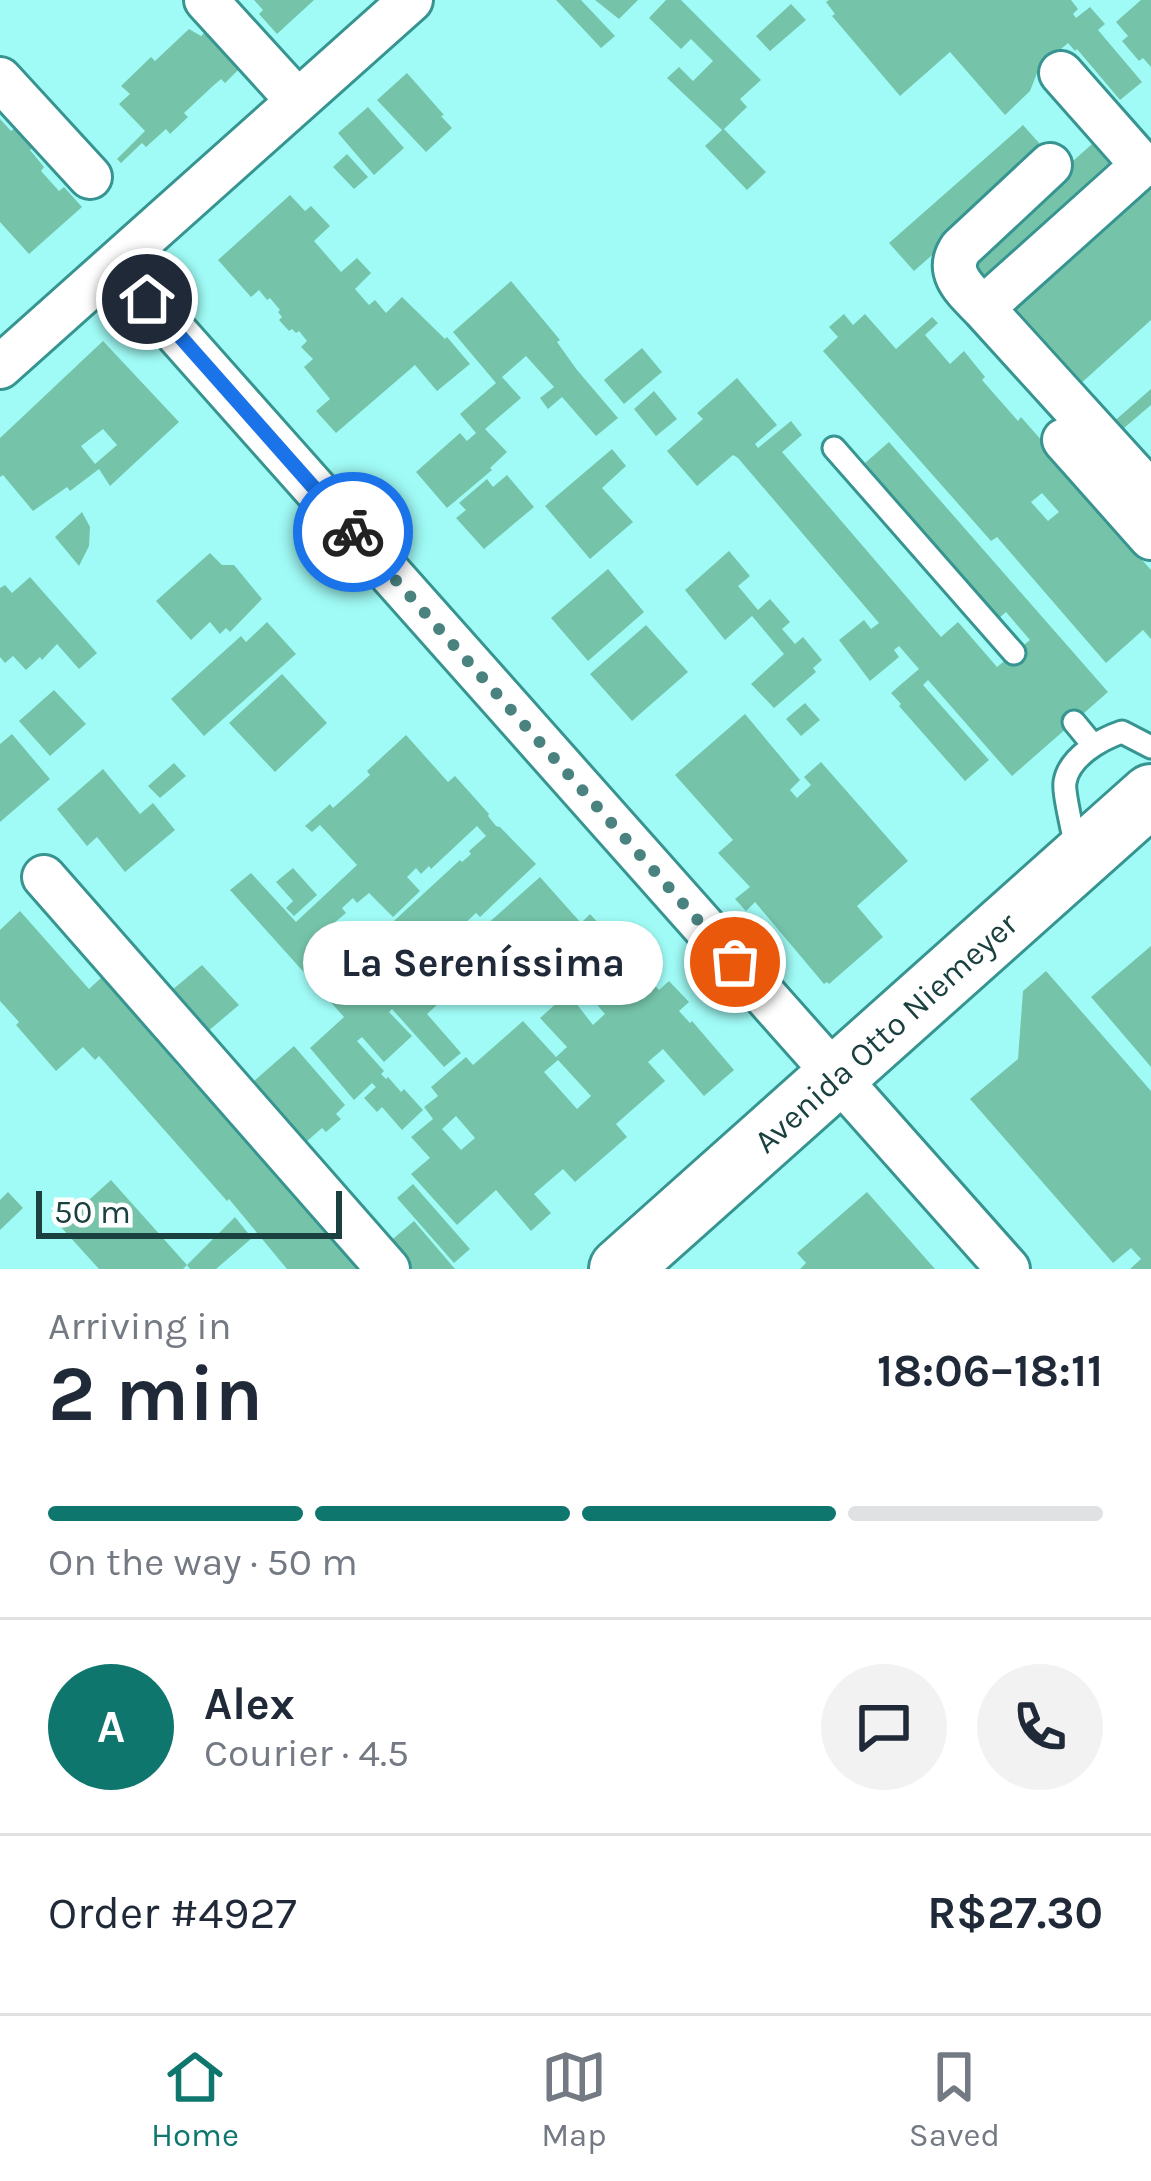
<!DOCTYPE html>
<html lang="en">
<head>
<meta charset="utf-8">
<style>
  :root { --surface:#fff; --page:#f2f2f3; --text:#1f2937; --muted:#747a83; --line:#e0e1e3; --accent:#0f766e }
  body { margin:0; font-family:Karla,sans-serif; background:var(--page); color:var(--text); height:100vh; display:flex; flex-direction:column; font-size:45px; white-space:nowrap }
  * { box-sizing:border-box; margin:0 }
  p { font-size:39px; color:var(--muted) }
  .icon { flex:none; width:66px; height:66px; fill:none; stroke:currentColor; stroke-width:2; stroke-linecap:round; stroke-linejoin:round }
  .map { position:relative; height:1269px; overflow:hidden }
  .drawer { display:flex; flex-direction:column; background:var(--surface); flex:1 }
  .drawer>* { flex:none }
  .scale { position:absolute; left:36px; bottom:30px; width:306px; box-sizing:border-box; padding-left:12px; border:6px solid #1a413f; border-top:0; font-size:33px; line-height:42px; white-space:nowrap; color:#1a413f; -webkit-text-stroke:9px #fff; paint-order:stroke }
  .pin { position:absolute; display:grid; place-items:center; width:102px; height:102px; color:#fff; margin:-51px; border:6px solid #fff; border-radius:50%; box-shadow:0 3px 12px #0007 }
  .courier { position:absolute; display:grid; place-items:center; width:120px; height:120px; margin:-60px; border:9px solid #1a73e8; border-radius:50%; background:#fff; color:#222; box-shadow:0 3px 15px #0007 }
  .bubble { position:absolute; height:84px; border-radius:42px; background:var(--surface); box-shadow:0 3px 9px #0004; font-size:39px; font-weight:700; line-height:84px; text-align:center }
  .summary em { font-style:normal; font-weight:700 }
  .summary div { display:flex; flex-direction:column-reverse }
  .summary { display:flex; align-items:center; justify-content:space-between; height:204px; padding:0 48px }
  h1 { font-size:78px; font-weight:700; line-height:90px }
  .bar { display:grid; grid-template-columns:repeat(4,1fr); gap:18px 12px; align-content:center; height:144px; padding:0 48px }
  .bar i { height:15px; border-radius:9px; background:var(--line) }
  .bar .current { background:var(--accent) }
  .bar p { grid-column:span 4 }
  .line { display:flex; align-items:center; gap:30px; padding:0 48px; border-top:3px solid var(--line) }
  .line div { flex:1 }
  .round { display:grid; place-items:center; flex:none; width:126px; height:126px; border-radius:63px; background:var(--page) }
  .dock { display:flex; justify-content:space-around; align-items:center; height:168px; border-top:3px solid var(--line); background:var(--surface); font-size:33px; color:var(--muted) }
  .dock a { display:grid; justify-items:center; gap:6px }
  .dock .current { color:var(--accent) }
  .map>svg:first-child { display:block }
  .building { fill:#75c4aa; fill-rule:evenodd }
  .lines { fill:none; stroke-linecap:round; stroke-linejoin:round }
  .service-casing { stroke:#379490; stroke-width:27 }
  .minor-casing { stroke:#379490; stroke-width:48 }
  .secondary-casing { stroke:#379490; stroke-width:66 }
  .service { stroke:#fff; stroke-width:21 }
  .minor { stroke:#fff; stroke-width:42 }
  .secondary { stroke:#fff; stroke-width:60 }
  .done { stroke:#49827f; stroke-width:12; stroke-dasharray:0 21.6 }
  .route { stroke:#1a73e8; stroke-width:15 }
  .labels { text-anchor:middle; stroke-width:9; stroke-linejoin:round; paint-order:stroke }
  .street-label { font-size:33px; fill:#1a413f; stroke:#fff }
</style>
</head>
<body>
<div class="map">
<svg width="1151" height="1269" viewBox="0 0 1151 1269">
  <rect width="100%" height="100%" fill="#a0fbf6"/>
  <path class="building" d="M254,0H314L277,34L259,14L263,10Z
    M556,0H581L615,36L601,48Z
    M595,0H638L619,19Z
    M666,0H681L761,80L740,99L747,107L724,129L766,172L747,190L705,146L722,130L667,78L679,67L693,81L713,61L691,39L681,49L649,18Z
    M829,0H1071L1078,9L1073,14L1076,18L1090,7L1105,24L1098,30L1142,82L1120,100L1077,49L1075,51L1068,43L1039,68L1030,91L1005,115L950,52L900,96L832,16L835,14L826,2Z
    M1141,0H1151V67L1143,58L1139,61L1122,41L1128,36L1116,22Z
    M791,4L806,20L770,51L756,36Z
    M210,27L241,60L236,64L240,68L225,83L221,79L214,85L184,113L188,117L170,134L166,129L146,147L142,143L121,163L117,159L145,131L119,104L130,94L121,86L151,57L155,61L189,29L201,36Z
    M407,73L444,115L441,116L452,128L426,152L377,100Z
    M368,107L404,148L374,175L338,133Z
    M0,119L11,131L18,126L35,146L30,150L44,167L41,171L59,191L64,187L82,207L29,254L0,222Z
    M1023,125L1048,153L914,271L889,243Z
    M1092,144L1119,174L981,297L954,267Z
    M347,154L368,177L354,189L333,167Z
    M1143,179L1151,188V320L1078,386L1004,303Z
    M290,195L305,211L311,206L330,226L314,241L341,272L357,258L371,273L355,289L369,305L375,300L386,313L402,297L445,339L447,337L470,364L437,391L415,365L336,433L316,411L330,399L304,367L313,359L301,347L307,341L299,331L296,333L292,329L289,331L279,320L282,317L278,312L280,310L270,298L267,300L259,290L251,297L218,260Z
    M511,281L560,340L557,342L577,370L618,418L596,436L562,397L548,409L540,398L554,387L526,356L502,377L521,398L485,429L507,452L490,468L492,470L447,508L416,472L460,433L467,441L476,433L460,414L496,383L453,332Z
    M844,314L853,325L865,314L896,349L932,317L938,323L925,335L950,364L964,351L985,377L982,380L1018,421L1021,417L1057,458L1054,461L1091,502L1094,499L1130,540L1127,543L1151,570V639L1143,630L1106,663L997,537L991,541L823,351L838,337L829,327ZM1042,493L1059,512L1048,521L1031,502Z
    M103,341L179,422L110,486L99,469L70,491L67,487L33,511L3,475L0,477V438ZM103,429L117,445L95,464L81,446Z
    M642,348L662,372L624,404L604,380Z
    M737,378L777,425L755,444L758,448L791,421L802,435L782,452L941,637L958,622L997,667L1030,640L1006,612L998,619L865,463L889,442L1108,692L1012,776L928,680L923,685L989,760L965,781L899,706L901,704L891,693L919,669L899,646L894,650L899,657L870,681L839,640L864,620L871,629L879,623L738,458L733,455L697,486L667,451L703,419L697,413Z
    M1151,389V405L1124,428L1151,459V476L1103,431Z
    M654,391L677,419L656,436L634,409Z
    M612,449L626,466L602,488L633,522L590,559L545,506Z
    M507,475L534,507L484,549L456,518L466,510L459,503L487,479L493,487Z
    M82,512L90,527L89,546L79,566L55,537Z
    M729,551L750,576L738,586L758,610L770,599L790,622L782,629L795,644L803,637L822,660L813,668L816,672L774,708L751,684L784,654L752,616L725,640L685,590Z
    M210,553L222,565H234L262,599L230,632L226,628L220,634L210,622L191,640L156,601Z
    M608,569L644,612L588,661L551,618Z
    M30,577L97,653L79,669L57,644L42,660L40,657L26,670L13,656L5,663L0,657V588L5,585L12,593Z
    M267,622L296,654L204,736L171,699L241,636L246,642Z
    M646,625L688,672L632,721L590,674Z
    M282,674L327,723L275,772L229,723Z
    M54,690L86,724L50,756L19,721Z
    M805,703L820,720L801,736L786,719Z
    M745,714L800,780L790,790L797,798L811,785L804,777L821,762L908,861L857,906L883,937L829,984L827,982L824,984L755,902L746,911L735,899L750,887L718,853L733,840L675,775Z
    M12,734L50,779L0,822V744Z
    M406,735L448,782L455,776L489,814L488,816L496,826L500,827L536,864L480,917L476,913L401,983L382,961L372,970L357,955L460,860L462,862L471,854L469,851L486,836L477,826L431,869L429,866L421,874L416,868L407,877L420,891L393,917L369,893L357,903L353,898L342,908L346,913L329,927L335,933L331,937L351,961L345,966L374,1000L386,989L392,996L401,988L409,995L459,949L476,969L427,1014L461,1053L444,1067L392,1009L389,1012L412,1036L384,1062L362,1037L357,1041L384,1071L381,1074L386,1079L388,1077L401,1092L404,1089L423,1110L402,1130L382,1107L377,1112L364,1098L376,1087L372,1083L354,1100L310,1048L344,1017L230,890L251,873L296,922L357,865L320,825L312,832L305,826L330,804L333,808L370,775L367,771Z
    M174,763L186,776L160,798L148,786Z
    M103,769L140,814L153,803L175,830L125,872L97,837L87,846L57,809Z
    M293,868L317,895L294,916L286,908L293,901L276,882Z
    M540,877L581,923L590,914L659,990L669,981L689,1002L679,1011L690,1023L692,1021L734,1070L704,1096L663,1049L648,1062L665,1081L616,1124L627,1137L575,1182L563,1169L534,1194L551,1213L531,1231L496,1190L457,1225L411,1174L430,1158L411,1137L433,1119L424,1107L438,1096L431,1087L466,1057L473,1065L523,1021L556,1057L567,1047L540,1018L568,993L593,1025L605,1014L551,951L542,960L533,951L516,965L505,953L490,966L467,942ZM558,1060L591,1096L577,1109L544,1072ZM456,1116L475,1138L461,1150L442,1129Z
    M20,911L89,989L102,977L183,1072L188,1068L361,1269H287L229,1199L227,1201L99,1056L95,1060L83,1047L56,1071L16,1025L19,1022L0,1001V930Z
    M1151,946V1067L1091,997Z
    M202,965L239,1005L207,1032L172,990Z
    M1046,971L1151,1091V1269H1130L1141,1259L1131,1248L1113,1263L970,1099L1018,1059L1023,991Z
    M294,1046L345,1105L336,1114L341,1119L326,1132L322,1128L305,1143L253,1082Z
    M111,1180L187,1265L235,1217L252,1238L216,1269H190L187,1265L183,1269H99L60,1226Z
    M413,1184L470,1249L454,1263L397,1198Z
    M8,1192L23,1208L0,1230V1200Z
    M867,1192L935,1269H800L806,1263L797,1253Z
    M414,1221L455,1269H408L387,1244Z"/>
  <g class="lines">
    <g class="service-casing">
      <path id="service" d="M834,448L1014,653
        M1074,722L1093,745
        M1076,849C1074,835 1063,793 1065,782C1069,757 1101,739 1122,732L1151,747"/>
    </g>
    <g class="minor-casing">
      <path id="minor" d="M206,0L298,101
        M1061,73L1137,159L1138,169L983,308L1151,493
        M0,79L90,177
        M116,265L1008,1269
        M983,308C966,290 944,273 961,248L1050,165
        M0,367L411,0
        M1064,440L1151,538
        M44,877L388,1269"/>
    </g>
    <g class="secondary-casing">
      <path id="secondary" d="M620,1269L1151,795"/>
    </g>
    <use href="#service" class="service"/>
    <use href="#minor" class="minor"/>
    <use href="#secondary" class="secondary"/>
  </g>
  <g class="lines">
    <path class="done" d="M353,532L735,962"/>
    <path class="route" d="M147,299L353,532"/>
  </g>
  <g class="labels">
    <g class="street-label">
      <text transform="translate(885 1032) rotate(-42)" y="12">Avenida Otto Niemeyer</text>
    </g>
  </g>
</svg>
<div class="scale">50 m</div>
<div class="pin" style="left:735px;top:962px;background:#ea580c"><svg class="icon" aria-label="bag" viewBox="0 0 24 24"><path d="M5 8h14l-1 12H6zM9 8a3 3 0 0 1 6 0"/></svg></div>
<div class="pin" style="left:147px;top:299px;background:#1f2937"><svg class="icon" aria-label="home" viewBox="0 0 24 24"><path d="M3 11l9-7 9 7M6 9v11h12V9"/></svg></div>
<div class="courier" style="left:353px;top:532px"><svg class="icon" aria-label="bike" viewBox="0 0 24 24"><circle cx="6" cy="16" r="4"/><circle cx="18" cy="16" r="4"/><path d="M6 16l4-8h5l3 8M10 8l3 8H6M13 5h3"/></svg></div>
<div class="bubble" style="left:303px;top:921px;width:360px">La Sereníssima</div>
</div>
<section class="drawer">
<div class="summary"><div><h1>2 min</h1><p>Arriving in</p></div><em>18:06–18:11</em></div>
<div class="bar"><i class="current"></i><i class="current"></i><i class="current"></i><i></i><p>On the way · 50 m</p></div>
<div class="line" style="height:216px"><b class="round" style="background:var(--accent);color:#fff">A</b><div><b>Alex</b><p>Courier · 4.5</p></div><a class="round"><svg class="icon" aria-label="chat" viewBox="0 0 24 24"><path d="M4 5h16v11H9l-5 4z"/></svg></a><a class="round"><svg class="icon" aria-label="phone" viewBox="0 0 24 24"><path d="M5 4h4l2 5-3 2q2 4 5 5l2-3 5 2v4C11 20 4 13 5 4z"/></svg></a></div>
<div class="line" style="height:156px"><div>Order #4927</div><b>R$27.30</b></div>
</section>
<nav class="dock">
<a class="current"><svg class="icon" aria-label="home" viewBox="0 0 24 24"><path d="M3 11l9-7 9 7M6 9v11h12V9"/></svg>Home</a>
<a><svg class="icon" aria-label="map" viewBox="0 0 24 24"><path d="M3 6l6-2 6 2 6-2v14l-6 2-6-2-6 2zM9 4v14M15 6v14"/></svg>Map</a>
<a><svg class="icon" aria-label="saved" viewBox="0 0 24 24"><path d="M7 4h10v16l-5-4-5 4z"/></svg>Saved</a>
</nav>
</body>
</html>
